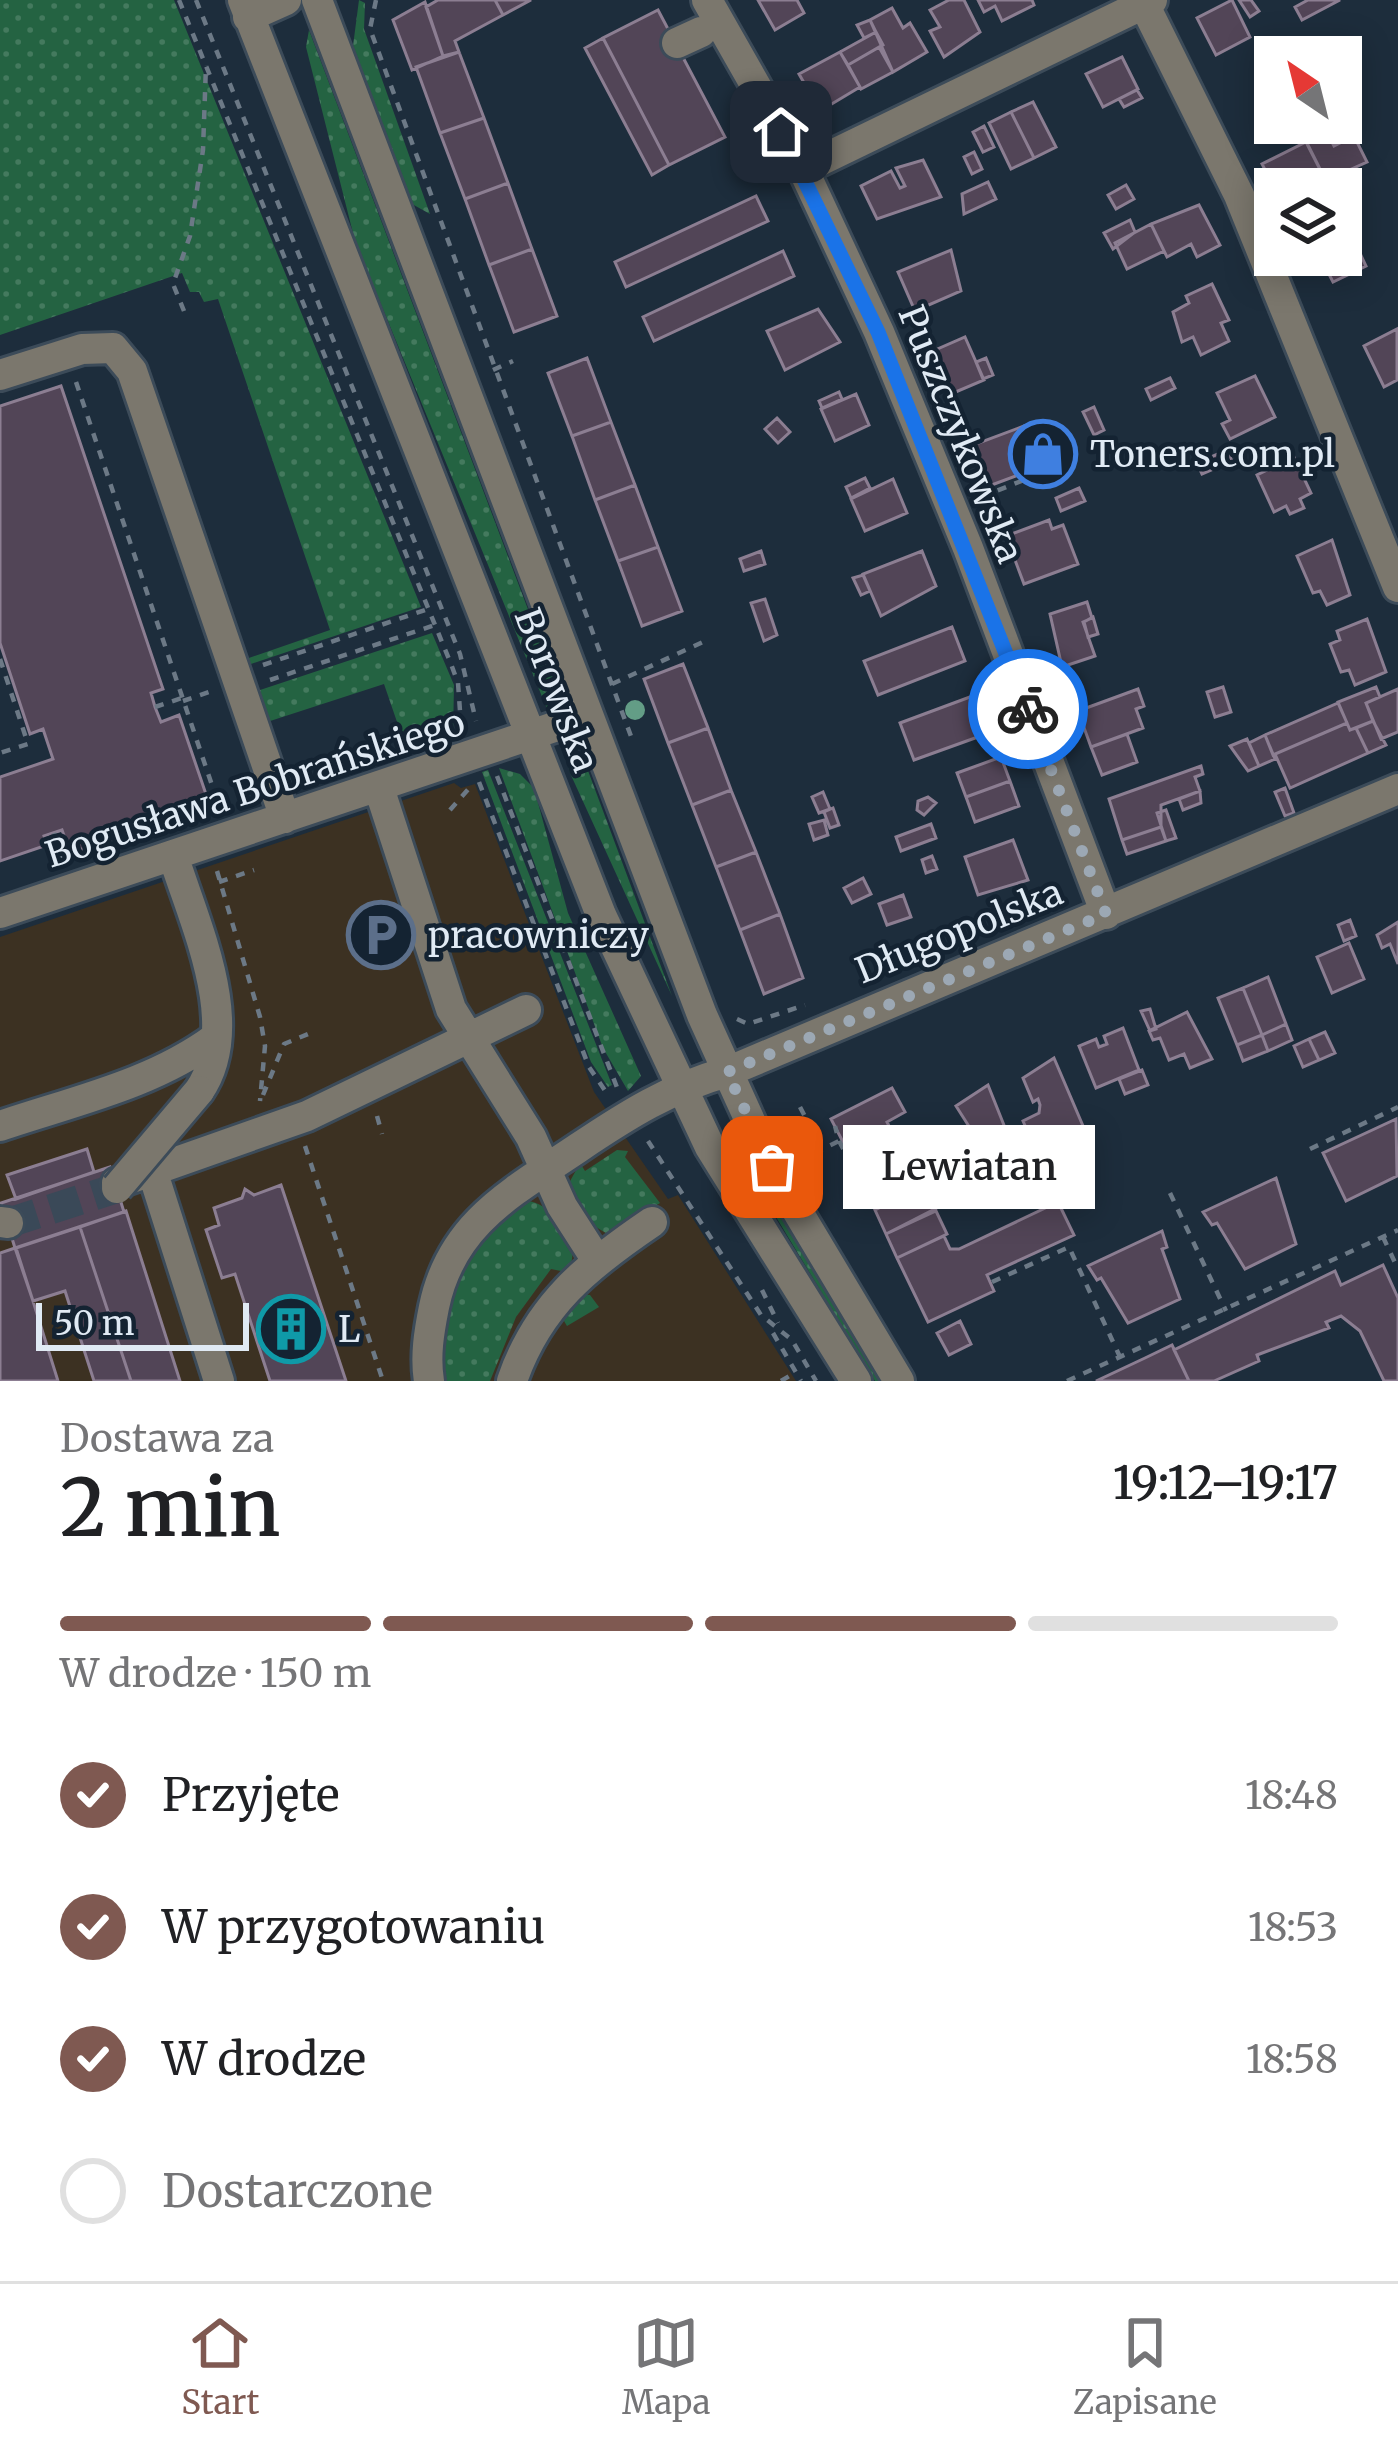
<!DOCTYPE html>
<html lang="pl">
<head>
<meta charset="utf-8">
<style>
  :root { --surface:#fff; --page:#f6f6f6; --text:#202124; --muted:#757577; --line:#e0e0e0; --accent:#7f5951 }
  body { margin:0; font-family:Merriweather,serif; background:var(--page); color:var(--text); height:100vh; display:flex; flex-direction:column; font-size:45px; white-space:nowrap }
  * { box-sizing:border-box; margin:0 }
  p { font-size:39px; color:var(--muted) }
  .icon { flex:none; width:66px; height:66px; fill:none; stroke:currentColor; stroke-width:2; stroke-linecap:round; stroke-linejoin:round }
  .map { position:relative; height:1381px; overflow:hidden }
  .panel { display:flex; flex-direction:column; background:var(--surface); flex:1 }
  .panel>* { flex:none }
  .needle { width:78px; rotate:325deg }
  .fabs { position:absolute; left:1254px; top:36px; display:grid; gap:24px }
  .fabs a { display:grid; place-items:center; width:108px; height:108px; border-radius:0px; background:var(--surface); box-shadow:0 6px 30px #0003; font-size:60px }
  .scale { position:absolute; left:36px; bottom:30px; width:213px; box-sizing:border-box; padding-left:12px; border:6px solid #e0eaf4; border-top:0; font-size:33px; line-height:42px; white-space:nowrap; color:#e0eaf4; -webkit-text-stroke:9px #142332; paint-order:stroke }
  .pin { position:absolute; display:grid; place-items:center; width:102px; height:102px; color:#fff; margin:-51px; border-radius:24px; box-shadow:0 6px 18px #0006 }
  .courier { position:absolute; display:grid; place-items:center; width:120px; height:120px; margin:-60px; border:9px solid #1a73e8; border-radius:50%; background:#fff; color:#222; box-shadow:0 3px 15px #0007 }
  .bubble { position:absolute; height:84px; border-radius:0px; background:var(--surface); box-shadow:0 6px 30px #0003; font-size:39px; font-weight:600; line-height:84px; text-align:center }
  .head em { font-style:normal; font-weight:600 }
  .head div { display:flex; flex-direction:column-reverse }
  .head { display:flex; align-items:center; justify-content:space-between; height:204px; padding:0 60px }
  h1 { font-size:78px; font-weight:600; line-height:90px }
  .bar { display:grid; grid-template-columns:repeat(4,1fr); gap:18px 12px; align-content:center; height:144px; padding:0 60px }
  .bar i { height:15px; border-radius:9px; background:var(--line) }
  .bar .selected { background:var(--accent) }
  .bar p { grid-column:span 4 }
  ol { padding:0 60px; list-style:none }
  li { display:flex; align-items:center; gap:36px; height:132px }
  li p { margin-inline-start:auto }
  li .icon { padding:12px; border-radius:50%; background:var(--accent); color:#fff; stroke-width:4 }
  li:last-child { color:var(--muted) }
  li i { width:66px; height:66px; border:6px solid var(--line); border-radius:50% }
  .menu { display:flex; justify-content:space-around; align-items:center; height:168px; border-top:3px solid var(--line); background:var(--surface); font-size:33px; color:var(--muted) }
  .menu a { display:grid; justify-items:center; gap:6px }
  .menu .selected { color:var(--accent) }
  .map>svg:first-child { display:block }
  .medical { fill:#3c3122 }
  .grass { fill:url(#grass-dots) }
  .building { fill:#524557; stroke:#8c7e92; stroke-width:3 }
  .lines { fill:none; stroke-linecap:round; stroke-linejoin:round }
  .minor-tunnel { stroke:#3a4958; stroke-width:30; stroke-dasharray:30 15; stroke-linecap:butt }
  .minor-casing { stroke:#3c4b59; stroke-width:36 }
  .path { stroke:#6c7986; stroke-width:4.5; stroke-dasharray:9 9; stroke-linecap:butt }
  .minor { stroke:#7b776d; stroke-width:30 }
  .minor-bridge-casing { stroke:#3c4b59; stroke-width:36; stroke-linecap:butt }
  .minor-bridge { stroke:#7b776d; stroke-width:30 }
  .tree { fill:#639d86 }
  .done { stroke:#9ca8b4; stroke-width:12; stroke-dasharray:0 21.6 }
  .route { stroke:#1a73e8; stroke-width:15 }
  .labels { text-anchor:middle; stroke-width:9; stroke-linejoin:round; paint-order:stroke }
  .street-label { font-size:36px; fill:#e0eaf4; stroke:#142332 }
  .poi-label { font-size:36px; fill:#e0eaf4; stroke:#142332; text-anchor:start }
</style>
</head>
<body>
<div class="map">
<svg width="1398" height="1381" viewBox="0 0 1398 1381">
  <defs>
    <pattern id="grass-dots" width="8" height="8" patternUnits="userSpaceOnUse" patternTransform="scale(3)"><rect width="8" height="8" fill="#246342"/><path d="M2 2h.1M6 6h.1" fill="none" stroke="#447a5e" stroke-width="1.8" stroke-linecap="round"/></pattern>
  </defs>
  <rect width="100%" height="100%" fill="#1d2d3c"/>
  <path class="medical" d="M454,783L461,788L475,784L594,1092L668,1199L678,1195L796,1381H0V937Z"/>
  <path class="grass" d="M0,0H174L421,607L245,666L243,660L330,630L218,299L204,302L199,292H190L182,273L0,335Z
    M359,0L365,3L364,29L430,214L412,204L353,46Z
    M309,30L557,686L550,716L355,241L306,47Z
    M432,633L454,685L453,735L407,751L384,684L264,723L254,692Z
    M564,748L587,768L672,996L570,773Z
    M499,768L520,774L534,788L568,913L641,1076L628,1091L603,1048Z
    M488,770L612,1085L608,1087L591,1062L482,772Z
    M617,1150L628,1151L625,1157L660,1203L609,1235L591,1224L569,1183L580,1163L585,1171Z
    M743,1154H747L883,1381H875L741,1159Z
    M527,1201C555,1203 586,1249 566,1272L551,1269L516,1317L490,1381H446C435,1323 467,1224 527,1201Z
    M580,1294L590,1295L599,1307L567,1326L561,1316Z"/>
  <path class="building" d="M438,0H495L503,15L455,41L459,52L443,56L426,7Z
    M495,0H531L503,15Z
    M758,0H797L804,13L775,30Z
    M949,0H964L980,32L944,57L930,31L940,27L930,10Z
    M978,0H1032L1034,5L1002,21L995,6L984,12Z
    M1232,0L1250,37L1216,55L1197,18Z
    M1239,0H1251L1259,11L1250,17Z
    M1308,0H1340L1302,20L1295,7Z
    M425,2L443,56L412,70L393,20Z
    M892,8L903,28L910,23L927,52L893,72L870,20Z
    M658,10L725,137L669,165L603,38Z
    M870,20L876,32L864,38L857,25Z
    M876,32L883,45L848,65L840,52Z
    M603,38L669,165L652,175L585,48Z
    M879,47L893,72L861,89L848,65Z
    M459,52L484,118L440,133L416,67Z
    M840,52L860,87L820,111L799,74Z
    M1122,57L1138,89L1103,107L1086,74Z
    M1137,90L1142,98L1124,107L1119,99Z
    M1033,102L1056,147L1034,158L1011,112Z
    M1011,112L1034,158L1011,169L989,123Z
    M484,118L508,183L465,199L440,133Z
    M984,126L994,147L983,152L973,132Z
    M1326,131L1334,146L1354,136L1367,162L1347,171L1352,182L1337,189H1330L1306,141Z
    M1306,142L1329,187L1275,189L1262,164Z
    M974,152L982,169L972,174L964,157Z
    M923,160L941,197L877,219L861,186L891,171L900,188L905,186L896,168Z
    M988,182L996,199L964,214L962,194Z
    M508,183L532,249L489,265L465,199Z
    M1126,185L1134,199L1116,209L1108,195Z
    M756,196L768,221L626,287L615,262Z
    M1199,205L1220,245L1197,257L1191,244L1167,257L1151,224Z
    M1130,220L1135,232L1113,249L1104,233Z
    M1151,224L1164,251L1127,269L1115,243Z
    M1350,232L1366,266L1333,282L1319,255H1341V236Z
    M532,249L557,316L514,332L489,265Z
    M951,250L961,291L915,311L898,272Z
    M783,251L794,276L654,341L643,317Z
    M1212,284L1229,320L1221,323L1229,341L1201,355L1193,337L1182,342L1173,312L1189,303L1186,296Z
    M818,309L840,342L785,370L767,331Z
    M1397,329V380L1384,387L1364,346Z
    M965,337L984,380L951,394L933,351Z
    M587,358L611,422L572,436L548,373Z
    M986,358L993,375L983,379L976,362Z
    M1255,376L1275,417L1230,439L1222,424L1230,420L1217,393Z
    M1170,378L1175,388L1151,400L1146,389Z
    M61,386L163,689L151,693L155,707L161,722L179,715L210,806L70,853L62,830L44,836L47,845L0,861V777L53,759L43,729L30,734L0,643V406Z
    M839,392L842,399L822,408L819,401Z
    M856,394L869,425L835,441L821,409Z
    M1094,407L1104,430L1094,435L1083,412Z
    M777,418L790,432L778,443L765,429Z
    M611,422L635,485L595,500L572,436Z
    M1024,426L1040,467L989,486L973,445Z
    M1047,444L1053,459L1039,464L1033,449Z
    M1227,450L1232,461L1202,474L1197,463Z
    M1294,457L1311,493L1300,499L1304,508L1290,514L1286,506L1274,512L1257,475Z
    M865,478L870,488L851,498L846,487Z
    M893,479L907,513L865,531L851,499Z
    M635,485L658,547L618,561L595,500Z
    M1079,488L1085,501L1061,511L1056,498Z
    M1049,520L1052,529L1063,525L1078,564L1024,584L1006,536Z
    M1332,540L1350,595L1327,605L1320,591L1313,593L1297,556Z
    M658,547L682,611L642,626L618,561Z
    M761,551L765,564L744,571L740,559Z
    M922,551L936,586L881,616L863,574Z
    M863,575L870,591L861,595L853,578Z
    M765,599L777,635L764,641L751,603Z
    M1087,602L1092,618L1083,622L1095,656L1062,667L1050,614Z
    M1093,617L1098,634L1088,637L1084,622Z
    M1367,619L1386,672L1355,685L1349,670L1341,672L1330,644L1340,640L1337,631Z
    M952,627L965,661L878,695L864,661Z
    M683,664L708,728L668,743L644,679Z
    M1223,687L1231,712L1215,717L1207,692Z
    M1376,687L1380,697L1366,703L1373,721L1350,730L1338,702Z
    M1138,689L1144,706L1136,709L1143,728L1091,747L1078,711Z
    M1398,689V732L1381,739L1366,703Z
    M978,694L985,712L992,709L1000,729L914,760L900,723Z
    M1338,703L1347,723L1273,755L1265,735Z
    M1373,721L1386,745L1368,753L1356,728Z
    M1347,723L1350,730L1356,728L1368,753L1290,788L1275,754Z
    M708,728L731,790L692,805L668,743Z
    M1127,734L1137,762L1102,775L1091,747Z
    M1265,735L1275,759L1259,766L1249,743Z
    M1247,739L1259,766L1248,771L1230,746Z
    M1001,757L1010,781L966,797L957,773Z
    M1201,766L1203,774L1195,777L1200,791L1161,805V827L1122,840L1109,799Z
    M1010,781L1019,806L975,822L966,797Z
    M1285,788L1294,813L1285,816L1275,792Z
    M731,790L756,852L716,867L692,805Z
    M1200,791L1201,803L1183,810L1179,799Z
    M823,792L830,809L819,813L812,797Z
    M928,797L936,803L924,815L917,810L918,801Z
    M833,808L839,825L830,828L824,812Z
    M1166,810L1176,838L1166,841L1157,813Z
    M824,820L828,835L814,840L809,824Z
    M931,824L936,838L901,851L896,837Z
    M1161,827L1166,841L1127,854L1122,840Z
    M1013,840L1028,880L978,895L965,857Z
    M756,852L780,914L740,930L716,867Z
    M932,856L937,869L926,873L922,860Z
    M863,878L871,894L852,903L844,888Z
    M903,895L911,917L887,925L879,904Z
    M780,914L803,978L764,994L740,930Z
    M1350,920L1356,936L1344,941L1338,925Z
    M1398,922V964L1390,944L1382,948L1377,935Z
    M1349,943L1364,979L1332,993L1317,957Z
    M1268,977L1286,1024L1262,1035L1243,988Z
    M1243,988L1262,1035L1237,1045L1218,998Z
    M1150,1009L1156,1029L1150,1031L1141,1011Z
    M1187,1012L1212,1059L1190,1068L1184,1054L1169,1060L1160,1038L1153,1040L1149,1031Z
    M1286,1024L1292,1040L1268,1051L1262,1035Z
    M1123,1028L1139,1070L1096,1088L1079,1046L1096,1039L1099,1047L1107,1044L1104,1036Z
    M1325,1032L1335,1053L1319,1060L1309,1039Z
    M1262,1035L1268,1051L1243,1061L1237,1045Z
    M1309,1039L1319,1060L1303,1067L1294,1046Z
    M1054,1058L1083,1126L1034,1146L1023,1121L1039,1113L1040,1105L1038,1099L1033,1102L1023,1078Z
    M1142,1070L1148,1085L1125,1094L1119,1079Z
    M988,1085L1015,1153L972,1171L962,1145L977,1139L956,1106Z
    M892,1088L905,1112L887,1122L900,1148L858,1171L831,1119Z
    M1396,1119L1397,1176L1346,1201L1323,1153Z
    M1051,1148L1063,1177L1051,1183L1038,1154Z
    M87,1149L94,1172L16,1199L7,1175Z
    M110,1167L124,1212L15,1248L1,1203Z
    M942,1178L958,1197L886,1234L875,1210Z
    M1276,1178L1296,1244L1245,1269L1217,1223L1212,1225L1203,1212Z
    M281,1185L346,1381H270L235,1274L222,1278L206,1230L219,1225L214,1208L242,1198L245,1189L254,1195Z
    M1058,1202L1074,1235L987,1275L994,1291L928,1322L897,1258L944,1236L950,1249H959Z
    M126,1211L180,1381H131L80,1227Z
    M936,1211L947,1234L897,1258L886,1234Z
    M80,1227L131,1381H94L65,1291L33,1301L16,1248Z
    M1162,1231L1167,1247L1162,1249L1180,1299L1128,1323L1101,1278L1097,1280L1088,1266Z
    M15,1248L33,1301L58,1381H0V1253Z
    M1383,1265L1398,1298V1381H1384L1360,1331L1341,1316L1326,1322L1329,1328L1257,1355L1259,1361L1214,1381H1189L1174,1350L1335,1271L1341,1285Z
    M960,1321L971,1344L949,1355L937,1333Z
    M1172,1345L1189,1381H1096L1145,1358Z"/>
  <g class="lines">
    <path class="minor-tunnel" d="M8,1223L117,1188"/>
    <g class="minor-casing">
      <path id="minor" d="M243,0L601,915L710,1147L856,1381
        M317,0L702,1015L771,1167L899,1381
        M707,0L803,169L879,332L968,548L1106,914
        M1144,4L1239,195L1398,587
        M248,17L286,0
        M677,43L701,32
        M803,169L1152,0
        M0,375L82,349L113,348L132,371L285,818
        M379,788L451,1009L531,1137L562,1206L596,1259
        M173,855C194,923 244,1026 199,1091
        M0,913L587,716
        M0,1126C74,1101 153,1084 215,1038
        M152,1170L219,1381
        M117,1183L307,1116L526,1010
        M0,1222L8,1223
        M429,1381C425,1356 429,1332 434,1307C451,1223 513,1192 578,1148C627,1115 670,1088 727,1072L1398,789
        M512,1381C538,1305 587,1266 652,1222"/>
    </g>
    <path class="path" d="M179,0L451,664L458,683L461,725
      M196,0L460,654L476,721
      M376,0L370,29L632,739
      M184,311L173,284L190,236L203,150L206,65
      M493,370L513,361
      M76,382L220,809
      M981,497L1049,470L1045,462
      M0,659L28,744L0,753
      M263,665L428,609
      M270,680L435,625
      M612,684L703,642
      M183,701L212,691
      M155,707L182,698
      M497,776L618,1090
      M479,782L589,1067L606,1092
      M450,810L471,786
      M54,833L63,862
      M217,871L260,1017L265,1046L260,1101
      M219,882L254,870
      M737,1019L748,1024L805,1005
      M263,1095L284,1044L308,1034
      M800,1107L822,1149
      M377,1116L382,1134
      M648,1141L761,1315L792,1340L816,1381
      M839,1141L858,1176L897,1156
      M305,1146L383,1381
      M1310,1149L1398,1107
      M798,1161L839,1141L835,1126
      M1170,1193L1226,1311
      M1383,1237L1398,1269
      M992,1282L1069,1247L1120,1357
      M762,1290L778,1323
      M773,1333L801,1381
      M781,1381L796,1372
      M1067,1381L1398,1230"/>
    <use href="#minor" class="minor"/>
    <g class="minor-bridge-casing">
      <path id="minor-bridge" d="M117,1188L199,1091"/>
    </g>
    <use href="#minor-bridge" class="minor-bridge"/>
  </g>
  <circle class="tree" cx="635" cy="710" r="10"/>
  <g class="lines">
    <path class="done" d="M772,1167L727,1072L1106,914L1028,709"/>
    <path class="route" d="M781,132L878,332L1028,709"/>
  </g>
  <defs>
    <g id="shop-ring" transform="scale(3.45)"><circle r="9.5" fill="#142332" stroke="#3f7fe0" stroke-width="1.5"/><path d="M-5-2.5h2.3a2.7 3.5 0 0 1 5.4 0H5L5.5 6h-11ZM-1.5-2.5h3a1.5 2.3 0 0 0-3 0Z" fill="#3f7fe0"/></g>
    <g id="parking-ring" transform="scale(3.45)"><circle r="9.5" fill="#142332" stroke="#5c6f8a" stroke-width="1.5"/><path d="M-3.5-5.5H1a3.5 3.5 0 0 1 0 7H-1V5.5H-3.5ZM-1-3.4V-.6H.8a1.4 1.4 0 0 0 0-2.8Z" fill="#5c6f8a"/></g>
    <g id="building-ring" transform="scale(3.45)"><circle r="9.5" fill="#142332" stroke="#0f9aa8" stroke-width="1.5"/><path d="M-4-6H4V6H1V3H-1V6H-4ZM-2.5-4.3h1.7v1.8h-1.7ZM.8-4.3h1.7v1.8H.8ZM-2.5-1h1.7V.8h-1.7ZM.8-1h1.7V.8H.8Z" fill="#0f9aa8"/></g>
  </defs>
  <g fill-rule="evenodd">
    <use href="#shop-ring" x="1043" y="454"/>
    <use href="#parking-ring" x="381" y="935"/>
    <use href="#building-ring" x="291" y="1329"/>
  </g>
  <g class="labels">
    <g class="street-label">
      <text transform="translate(961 434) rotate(68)" y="13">Puszczykowska</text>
      <text transform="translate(557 690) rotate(69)" y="13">Borowska</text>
      <text transform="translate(255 788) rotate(-18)" y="13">Bogusława Bobrańskiego</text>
      <text transform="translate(959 931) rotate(-22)" y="13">Długopolska</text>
    </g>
    <g class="poi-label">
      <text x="1090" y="467">Toners.com.pl</text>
      <text x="428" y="948">pracowniczy</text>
      <text x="338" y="1342">L</text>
    </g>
  </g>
</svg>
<div class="fabs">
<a><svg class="needle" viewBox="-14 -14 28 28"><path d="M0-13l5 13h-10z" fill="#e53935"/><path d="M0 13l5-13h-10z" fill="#757577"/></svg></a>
<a><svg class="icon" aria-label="layers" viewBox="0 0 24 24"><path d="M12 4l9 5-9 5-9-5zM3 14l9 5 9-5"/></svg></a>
</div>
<div class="scale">50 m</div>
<div class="pin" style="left:772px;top:1167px;background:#ea580c"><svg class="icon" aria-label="bag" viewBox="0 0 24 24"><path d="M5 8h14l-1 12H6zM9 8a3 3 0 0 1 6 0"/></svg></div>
<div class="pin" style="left:781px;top:132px;background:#1f2937"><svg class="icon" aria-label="home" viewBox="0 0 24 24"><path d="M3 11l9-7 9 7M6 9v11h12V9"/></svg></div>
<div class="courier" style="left:1028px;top:709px"><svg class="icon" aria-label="bike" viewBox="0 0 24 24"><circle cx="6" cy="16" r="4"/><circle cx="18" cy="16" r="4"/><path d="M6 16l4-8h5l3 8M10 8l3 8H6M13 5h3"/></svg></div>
<div class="bubble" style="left:843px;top:1125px;width:252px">Lewiatan</div>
</div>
<section class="panel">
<div class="head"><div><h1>2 min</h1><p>Dostawa za</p></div><em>19:12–19:17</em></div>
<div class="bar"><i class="selected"></i><i class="selected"></i><i class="selected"></i><i></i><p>W drodze · 150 m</p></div>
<ol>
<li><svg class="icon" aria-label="check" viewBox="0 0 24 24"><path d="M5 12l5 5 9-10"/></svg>Przyjęte<p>18:48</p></li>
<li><svg class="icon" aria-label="check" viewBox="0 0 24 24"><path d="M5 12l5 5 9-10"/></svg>W przygotowaniu<p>18:53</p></li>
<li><svg class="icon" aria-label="check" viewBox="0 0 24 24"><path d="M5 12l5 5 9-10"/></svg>W drodze<p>18:58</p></li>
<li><i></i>Dostarczone</li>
</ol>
</section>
<nav class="menu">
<a class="selected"><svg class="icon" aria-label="home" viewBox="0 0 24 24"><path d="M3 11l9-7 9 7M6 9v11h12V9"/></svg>Start</a>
<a><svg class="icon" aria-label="map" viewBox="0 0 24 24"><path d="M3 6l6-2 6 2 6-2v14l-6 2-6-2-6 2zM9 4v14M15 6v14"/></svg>Mapa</a>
<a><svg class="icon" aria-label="saved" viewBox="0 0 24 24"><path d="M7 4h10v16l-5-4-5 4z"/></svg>Zapisane</a>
</nav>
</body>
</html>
